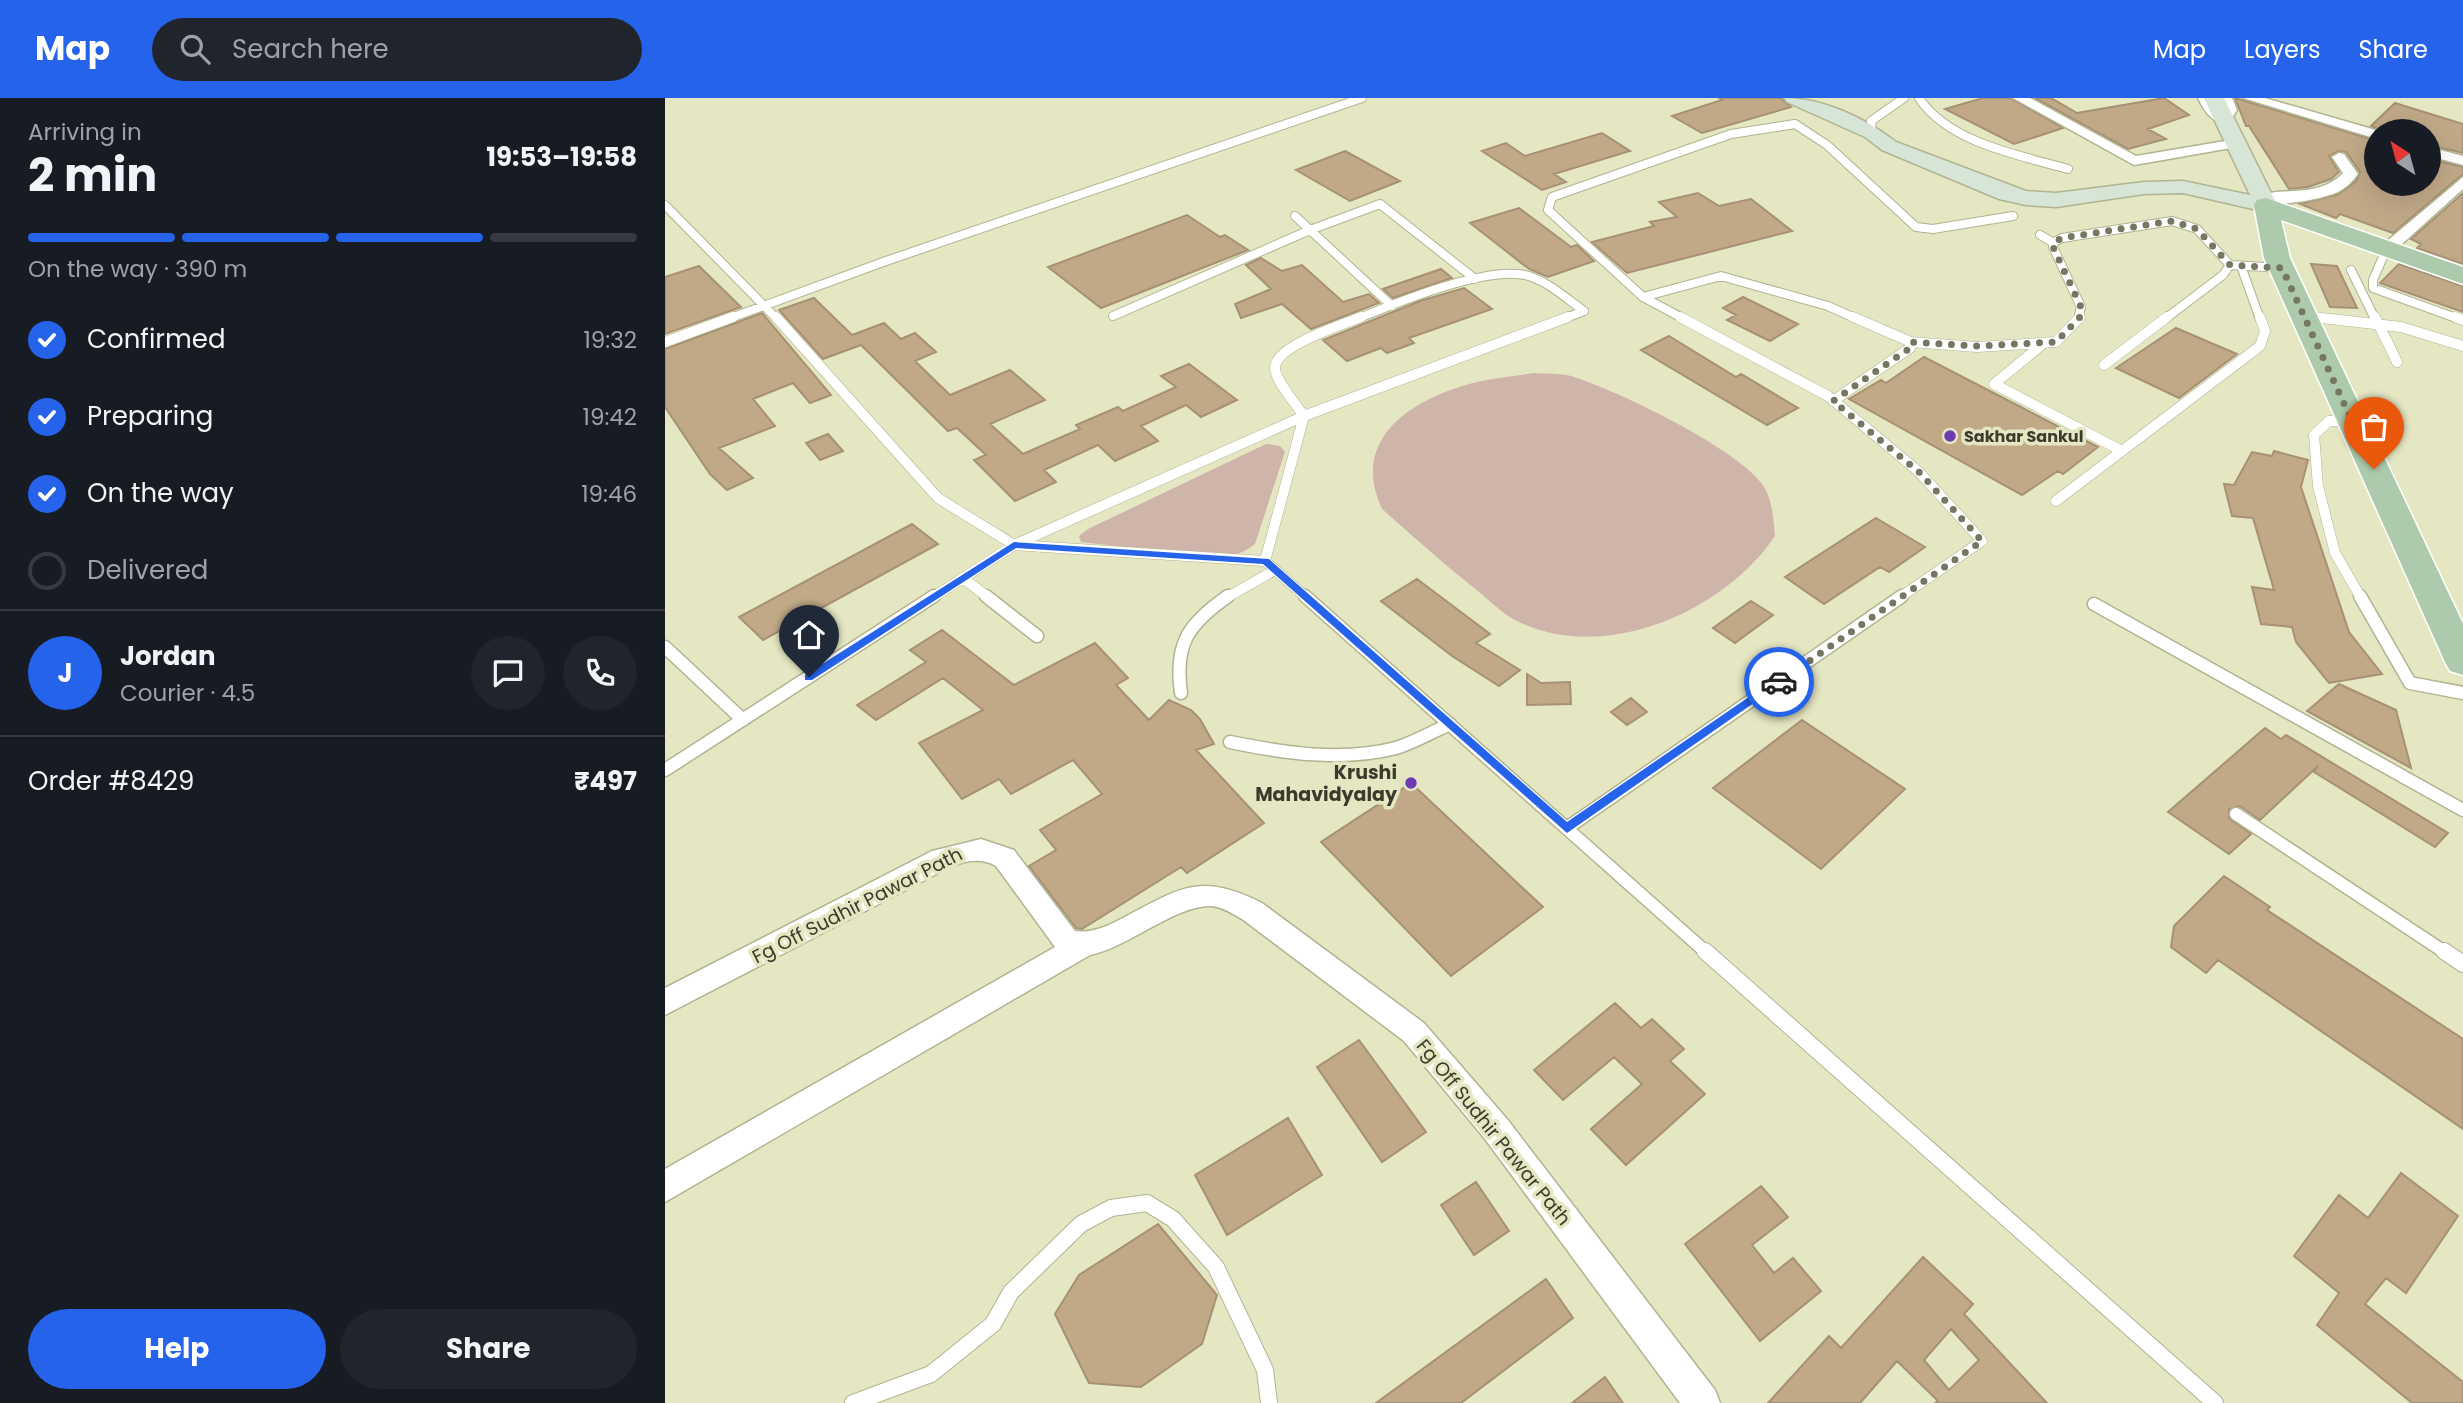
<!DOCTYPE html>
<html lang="en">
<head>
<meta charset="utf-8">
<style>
  :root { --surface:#171b24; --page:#20242c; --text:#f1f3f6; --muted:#9ea1a6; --line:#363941; --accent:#2563eb }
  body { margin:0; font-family:Poppins,sans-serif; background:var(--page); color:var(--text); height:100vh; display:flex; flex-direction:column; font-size:26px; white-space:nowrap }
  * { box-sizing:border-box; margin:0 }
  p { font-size:23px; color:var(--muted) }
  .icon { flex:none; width:38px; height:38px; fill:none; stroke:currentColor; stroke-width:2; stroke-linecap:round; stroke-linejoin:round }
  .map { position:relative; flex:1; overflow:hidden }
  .side { display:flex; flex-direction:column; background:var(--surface); width:665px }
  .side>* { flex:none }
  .needle { width:46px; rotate:324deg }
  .fabs { position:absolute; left:1699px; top:21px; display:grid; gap:14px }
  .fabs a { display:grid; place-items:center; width:77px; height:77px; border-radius:50%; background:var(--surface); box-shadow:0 7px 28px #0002; font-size:35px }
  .pin { position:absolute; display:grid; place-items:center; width:60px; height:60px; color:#fff; margin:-72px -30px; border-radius:50% 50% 50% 0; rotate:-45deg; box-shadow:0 0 7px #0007 }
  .pin .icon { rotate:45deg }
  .courier { position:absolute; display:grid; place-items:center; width:70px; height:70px; margin:-35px; border:5px solid #2563eb; border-radius:50%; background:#fff; color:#222; box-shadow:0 2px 9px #0007 }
  .head em { font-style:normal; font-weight:700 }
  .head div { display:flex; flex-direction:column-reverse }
  .head { display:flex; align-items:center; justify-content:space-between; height:119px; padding:0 28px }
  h1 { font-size:46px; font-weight:700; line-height:52px }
  .bar { display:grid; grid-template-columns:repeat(4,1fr); gap:10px 7px; align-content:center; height:84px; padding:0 28px }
  .bar i { height:9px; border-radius:5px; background:var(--line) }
  .bar .active { background:var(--accent) }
  .bar p { grid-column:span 4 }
  .line { display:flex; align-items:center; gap:18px; padding:0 28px; border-top:2px solid var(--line) }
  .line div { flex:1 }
  .round { display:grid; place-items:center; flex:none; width:74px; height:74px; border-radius:37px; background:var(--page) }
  ol { padding:0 28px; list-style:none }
  li { display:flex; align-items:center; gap:21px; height:77px }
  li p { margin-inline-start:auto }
  li .icon { padding:7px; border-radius:50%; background:var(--accent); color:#fff; stroke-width:4 }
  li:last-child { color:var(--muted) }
  li i { width:38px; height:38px; border:4px solid var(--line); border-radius:50% }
  .cta { display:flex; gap:14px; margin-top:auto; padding:14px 28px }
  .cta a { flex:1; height:80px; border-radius:42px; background:var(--accent); color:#fff; font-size:28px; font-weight:700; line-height:80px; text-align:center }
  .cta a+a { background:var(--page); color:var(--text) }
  header { display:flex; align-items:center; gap:42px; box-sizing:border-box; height:98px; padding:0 35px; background:var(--accent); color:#fff }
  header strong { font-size:33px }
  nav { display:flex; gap:38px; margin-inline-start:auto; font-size:24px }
  .search { width:490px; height:63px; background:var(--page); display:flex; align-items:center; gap:18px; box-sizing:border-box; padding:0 24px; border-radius:38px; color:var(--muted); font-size:26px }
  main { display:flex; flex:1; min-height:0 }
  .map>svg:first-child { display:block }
  .green { fill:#cfb4aa }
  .building { fill:#c1a988; stroke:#a69174; stroke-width:2; fill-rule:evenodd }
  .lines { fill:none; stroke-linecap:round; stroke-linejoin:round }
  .lane-far3-casing { stroke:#b1b391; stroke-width:10 }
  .lane-far2-casing { stroke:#b1b391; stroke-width:11 }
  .lane-far1-casing { stroke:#b1b391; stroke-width:15 }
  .lane-casing { stroke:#b1b391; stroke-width:18 }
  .street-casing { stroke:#b1b391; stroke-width:3 }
  .secondary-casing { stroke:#b1b391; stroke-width:3 }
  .primary-casing { stroke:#fff; stroke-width:3 }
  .lane-far3 { stroke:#fff; stroke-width:8 }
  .lane-far2 { stroke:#fff; stroke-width:10 }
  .lane-far1 { stroke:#fff; stroke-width:12 }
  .lane { stroke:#fff; stroke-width:16 }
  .street { fill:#fff; fill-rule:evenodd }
  .secondary { fill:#d6e5d6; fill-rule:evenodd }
  .primary { fill:#adcbac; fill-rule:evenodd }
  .route { fill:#2563eb }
  .done { stroke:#767762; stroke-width:7; stroke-dasharray:0 12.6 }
  .poi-dot { fill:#6f3bb3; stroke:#e5e7c3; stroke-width:2.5 }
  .labels { text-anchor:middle; stroke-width:7; stroke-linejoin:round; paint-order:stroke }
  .far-poi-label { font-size:16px; font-weight:bold; fill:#3b3b2d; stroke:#e5e7c3; text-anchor:start }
  .poi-label { font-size:19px; font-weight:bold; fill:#3b3b2d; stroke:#e5e7c3; text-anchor:end }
  .street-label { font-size:19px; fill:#3b3b2d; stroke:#e5e7c3 }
</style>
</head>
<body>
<header>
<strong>Map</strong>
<div class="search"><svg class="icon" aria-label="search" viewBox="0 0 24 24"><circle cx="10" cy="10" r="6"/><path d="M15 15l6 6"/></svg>Search here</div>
<nav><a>Map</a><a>Layers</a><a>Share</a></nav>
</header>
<main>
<section class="side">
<div class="head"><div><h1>2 min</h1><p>Arriving in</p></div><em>19:53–19:58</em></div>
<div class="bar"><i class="active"></i><i class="active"></i><i class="active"></i><i></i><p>On the way · 390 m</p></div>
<ol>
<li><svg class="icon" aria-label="check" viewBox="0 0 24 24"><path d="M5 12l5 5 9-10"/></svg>Confirmed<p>19:32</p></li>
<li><svg class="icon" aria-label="check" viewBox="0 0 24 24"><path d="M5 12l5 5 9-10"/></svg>Preparing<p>19:42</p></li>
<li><svg class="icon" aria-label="check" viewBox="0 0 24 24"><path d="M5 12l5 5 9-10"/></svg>On the way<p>19:46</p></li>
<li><i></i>Delivered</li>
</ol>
<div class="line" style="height:126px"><b class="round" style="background:var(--accent);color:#fff">J</b><div><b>Jordan</b><p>Courier · 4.5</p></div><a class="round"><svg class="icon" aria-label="chat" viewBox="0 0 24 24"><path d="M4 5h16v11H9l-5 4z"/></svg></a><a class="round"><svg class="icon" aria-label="phone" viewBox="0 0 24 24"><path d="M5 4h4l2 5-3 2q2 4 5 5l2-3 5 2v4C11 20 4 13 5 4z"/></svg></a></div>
<div class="line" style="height:91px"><div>Order #8429</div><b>₹497</b></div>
<div class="cta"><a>Help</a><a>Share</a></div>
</section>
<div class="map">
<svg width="1798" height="1305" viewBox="0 0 1798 1305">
  <rect width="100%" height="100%" fill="#e5e7c3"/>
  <path class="green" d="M868,275C880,276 895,275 906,278C951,292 1070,349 1097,386C1108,402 1108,419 1110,438C1058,515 936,568 848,521C836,514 825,503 814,494C781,468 749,439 717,411C685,342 744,303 804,286C825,280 847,279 868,275Z
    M601,346L615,348L620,354L590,446C576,457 564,459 547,459L416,444L414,438L423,431Z"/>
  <path class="building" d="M1054,0H1116L1126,9L1037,35L1007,18L1057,2Z
    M1318,0H1346L1398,30L1349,46L1280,11Z
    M1370,0H1386L1412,15L1499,0L1524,17L1483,31L1501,41L1463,51Z
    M1570,0L1712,43V86H1764V61L1798,69V76L1728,135L1675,116L1671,120L1635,106L1674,96L1691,83L1695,74L1681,54L1673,53L1664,58L1674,74L1666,81L1643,89L1624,91L1584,28H1581Z
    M1730,5L1798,26V55L1764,47V33H1717L1706,28Z
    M937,35L965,53L889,76L901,84L877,92L817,53L841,45L860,58Z
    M680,53L735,83L685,103L631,72Z
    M1033,95L1054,108L1086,101L1127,133L962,175L927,144L989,128L985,124L1012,119L994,104Z
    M1798,95V166L1752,150L1756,146L1746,141Z
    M854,110L906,149L912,147L929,163L883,179L864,171L805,125Z
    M522,117L555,139L560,137L583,152L436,210L383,169Z
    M596,160L617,173L637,167L678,204L704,196L714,205L646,231L617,206L576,220L570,206L606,191L581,167Z
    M1646,166L1672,168L1692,210L1665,209Z
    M1734,166L1798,188V214L1715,185Z
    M34,168L76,209L0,236V179Z
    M776,171L787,180L728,200L718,191Z
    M799,190L827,211L744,240L749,245L722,255L716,250L682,263L658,242L755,203Z
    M1078,199L1133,226L1105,243L1062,222L1071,217L1058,210Z
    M149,200L187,237L219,225L236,241L250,235L271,254L250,263L285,297L345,272L380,302L325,326L358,356L415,331L411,327L453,309L458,313L511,289L496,278L524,266L572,302L536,319L521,307L476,328L493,343L450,363L433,347L379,372L391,384L350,403L309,362L321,357L292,330L283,333L196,247L158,261L114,212Z
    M97,215L166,297L145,305L128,285L88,301L110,328L54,350L88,380L62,392L45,376L0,309V251Z
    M1511,230L1572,256L1514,300L1451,270Z
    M1004,238L1071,279L1076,276L1133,310L1102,327L976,252Z
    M1259,259L1348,305L1433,349L1398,376L1393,373L1357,397L1184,301L1216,282L1221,285Z
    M163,336L178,353L155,362L141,345Z
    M1609,353L1643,362L1636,389L1684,534L1717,576L1664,585L1631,544L1627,529L1596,526L1587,489L1609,492L1588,420L1567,418L1559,386L1569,387L1587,354L1607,358Z
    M1211,420L1260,449L1224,474L1215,469L1159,506L1120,479Z
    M247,426L273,446L98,542L74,519Z
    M752,481L825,536L811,545L855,572L834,588L787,558L716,503Z
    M1086,503L1108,517L1070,545L1048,530Z
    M277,532L349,587L430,545L463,580L451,587L484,622L504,602L526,612L535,621L549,646L531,652L599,725L522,775L516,769L417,831L411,830L364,768L391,752L375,732L437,696L408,662L346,696L334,681L297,701L254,645L318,612L278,580L211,622L192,607L261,564L245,552Z
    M862,576L876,585L905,584L906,606L862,607Z
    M1674,586L1731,612L1746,670L1642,613Z
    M966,600L982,614L962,627L946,614Z
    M1137,622L1240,691L1156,771L1048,690Z
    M1600,630L1616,641L1621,637L1783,735L1770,749L1649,674L1653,668L1595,722L1575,708L1564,711V720L1586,736L1564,756L1503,714Z
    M746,685L878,809L786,878L656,744Z
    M1559,778L1605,809L1602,812L1798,941V1031L1553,862L1541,875L1506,849L1509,828Z
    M950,905L976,930L987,921L1019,951L1005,963L1040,996L961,1067L926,1031L977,986L949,959L898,1002L869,972Z
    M694,942L761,1034L717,1064L652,969Z
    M623,1020L657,1077L562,1137L530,1077Z
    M1736,1075L1793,1118L1741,1195L1721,1180L1700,1206L1798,1284V1305H1747L1652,1227L1674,1195L1629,1158L1674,1097L1703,1120Z
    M811,1084L844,1133L809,1157L776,1107Z
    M1096,1088L1123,1119L1087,1147L1109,1175L1128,1160L1156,1193L1095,1243L1020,1146Z
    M493,1126L552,1197L537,1246L476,1289L424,1285L390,1216L414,1177Z
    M1258,1159L1308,1206L1299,1216L1382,1305H1270L1273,1303L1232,1263L1195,1305H1103L1164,1238L1176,1250ZM1286,1231L1314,1262L1284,1292L1259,1262Z
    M881,1181L908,1220L796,1305H711Z
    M940,1279L958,1305H907Z"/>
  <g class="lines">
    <g class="lane-far3-casing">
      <path id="lane-far3" d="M1254,0C1284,45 1354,57 1403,71
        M1207,35L1206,23L1239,0
        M0,107L112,221
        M630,118L727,208
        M1375,137L1389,145
        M1721,152L1708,182V190L1794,221
        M1576,168L1595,221
        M1686,172L1710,221
        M978,199L1056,178L1163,208L1192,221
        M448,218L645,132L715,106L810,181
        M1639,218L1663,221
        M63,221L221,163L697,0
        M692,221C731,205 824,166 864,178C885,185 902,201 919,213
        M898,221L919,213
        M1019,221L978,199L883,112L887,99L1066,36L1130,26L1162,47L1251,129L1268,131L1348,118
        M1413,221L1416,209L1388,149L1389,144L1397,140L1507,123L1532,131L1565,167L1617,170
        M1500,221L1558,177L1565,167"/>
    </g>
    <g class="lane-far2-casing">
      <path id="lane-far2" d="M111,219L273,400L349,447L600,463L642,500
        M1015,219L1163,298L1254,374L1317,443L1234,500
        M1188,219L1246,244L1312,249L1391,244L1415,219
        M1648,219L1736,229L1798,248
        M1710,219L1732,264
        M1790,219L1798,222
        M0,244L68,219
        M1379,245L1329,286L1457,353
        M1439,267L1502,219
        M1168,303L1245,250L1246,244
        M1687,323H1664L1649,337L1653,388L1670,455L1696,500
        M1391,403L1595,248L1600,233L1595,219
        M600,463L639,318C631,306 612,285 610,271C608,248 678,227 696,219
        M298,480L324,500
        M267,500L349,447L639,318L903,219
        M561,500L610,472"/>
    </g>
    <g class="lane-far1-casing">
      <path id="lane-far1" d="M321,498L372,538
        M640,498L1042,855
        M1695,498L1745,585L1798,595
        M1429,506L1798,712
        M0,549L78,622
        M516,595C509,546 523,526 563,498
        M565,644C619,655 676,664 731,650C750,644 767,634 785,626
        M0,672L269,498
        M1571,716L1781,855
        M902,730L1237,498"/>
    </g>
    <g class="lane-casing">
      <path id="lane" d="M1040,853L1550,1305
        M1779,853L1798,866
        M188,1305L266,1276L328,1226L346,1194L416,1126L446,1110L482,1105L508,1121L551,1169L600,1272L604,1305"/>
    </g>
    <g class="street-casing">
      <path id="street" d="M1348,0H1365L1471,58L1572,41L1579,45L1572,49L1469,67Z
        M1533,0H1547L1557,14L1553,0H1567L1572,12L1564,25C1548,27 1539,13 1533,0Z
        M1578,0H1600L1714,33H1712V41Z
        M1764,49L1798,58V67L1764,58Z
        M1674,55L1679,56L1693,76C1688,83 1681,90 1673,94C1658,101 1604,112 1592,101C1609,86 1651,103 1678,75L1667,59Z
        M1798,79V91L1727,155H1715V149Z
        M316,741L349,752L410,833C427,835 441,829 456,821C514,791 533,773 597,805L759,925L842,1021L1050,1292L1055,1305H1015L820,1041L739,943L577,821C568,816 558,809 547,808C512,806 464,849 425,857L0,1104V1071L390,849L331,768C315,759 301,763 285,769L0,917V890L267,753Z"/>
    </g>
    <g class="secondary-casing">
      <path id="secondary" d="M1119,0C1158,0 1200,20 1231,44L1361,93L1391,95L1479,84L1518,83L1585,97L1539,0H1559L1612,107L1601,114L1518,95L1479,96L1391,109L1361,107L1334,101L1217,52L1200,39L1122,4Z"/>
    </g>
    <g class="primary-casing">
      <path id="primary" d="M1601,100L1798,169V186L1616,122L1625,160L1798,526V577L1785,573L1780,564L1599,160L1589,107L1592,102Z"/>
    </g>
    <use href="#lane-far3" class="lane-far3"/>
    <use href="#lane-far2" class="lane-far2"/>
    <use href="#lane-far1" class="lane-far1"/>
    <use href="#lane" class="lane"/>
    <use href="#street" class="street"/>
    <use href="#secondary" class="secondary"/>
    <use href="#primary" class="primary"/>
  </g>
  <path class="route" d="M349,444L604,461L902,724L1110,581L1119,584L902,735L598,466L351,450L147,582H140V577Z"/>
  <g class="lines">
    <path class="done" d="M1114,584L1317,443L1254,374L1168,303L1245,250L1246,244L1312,248L1391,244L1416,218V209L1388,149L1389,144L1397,140L1507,123L1532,131L1565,167L1617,170L1709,371"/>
  </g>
  <g class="poi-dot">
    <circle cx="1285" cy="338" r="7"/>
    <circle cx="746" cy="685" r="7"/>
  </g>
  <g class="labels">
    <g class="far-poi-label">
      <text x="1299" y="344">Sakhar Sankul</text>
    </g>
    <g class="poi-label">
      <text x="732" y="681">Krushi<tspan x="732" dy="22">Mahavidyalay</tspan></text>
    </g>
    <g class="street-label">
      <text transform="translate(192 807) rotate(-27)" y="7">Fg Off Sudhir Pawar Path</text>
      <text transform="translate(829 1034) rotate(51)" y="7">Fg Off Sudhir Pawar Path</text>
    </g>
  </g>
</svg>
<div class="fabs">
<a><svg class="needle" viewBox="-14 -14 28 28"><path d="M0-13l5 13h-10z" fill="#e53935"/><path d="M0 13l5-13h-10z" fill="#9ea1a6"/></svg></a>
</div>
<div class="pin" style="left:1709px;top:371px;background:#ea580c"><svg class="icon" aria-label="bag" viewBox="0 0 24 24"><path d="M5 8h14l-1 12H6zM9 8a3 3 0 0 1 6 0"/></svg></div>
<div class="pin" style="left:144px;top:579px;background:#1f2937"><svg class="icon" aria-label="home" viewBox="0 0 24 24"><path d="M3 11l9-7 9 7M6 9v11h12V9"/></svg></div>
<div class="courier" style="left:1114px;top:584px"><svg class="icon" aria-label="car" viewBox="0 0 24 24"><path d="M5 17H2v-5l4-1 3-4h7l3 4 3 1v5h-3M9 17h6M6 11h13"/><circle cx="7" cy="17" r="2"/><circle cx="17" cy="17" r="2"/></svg></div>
</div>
</main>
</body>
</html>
